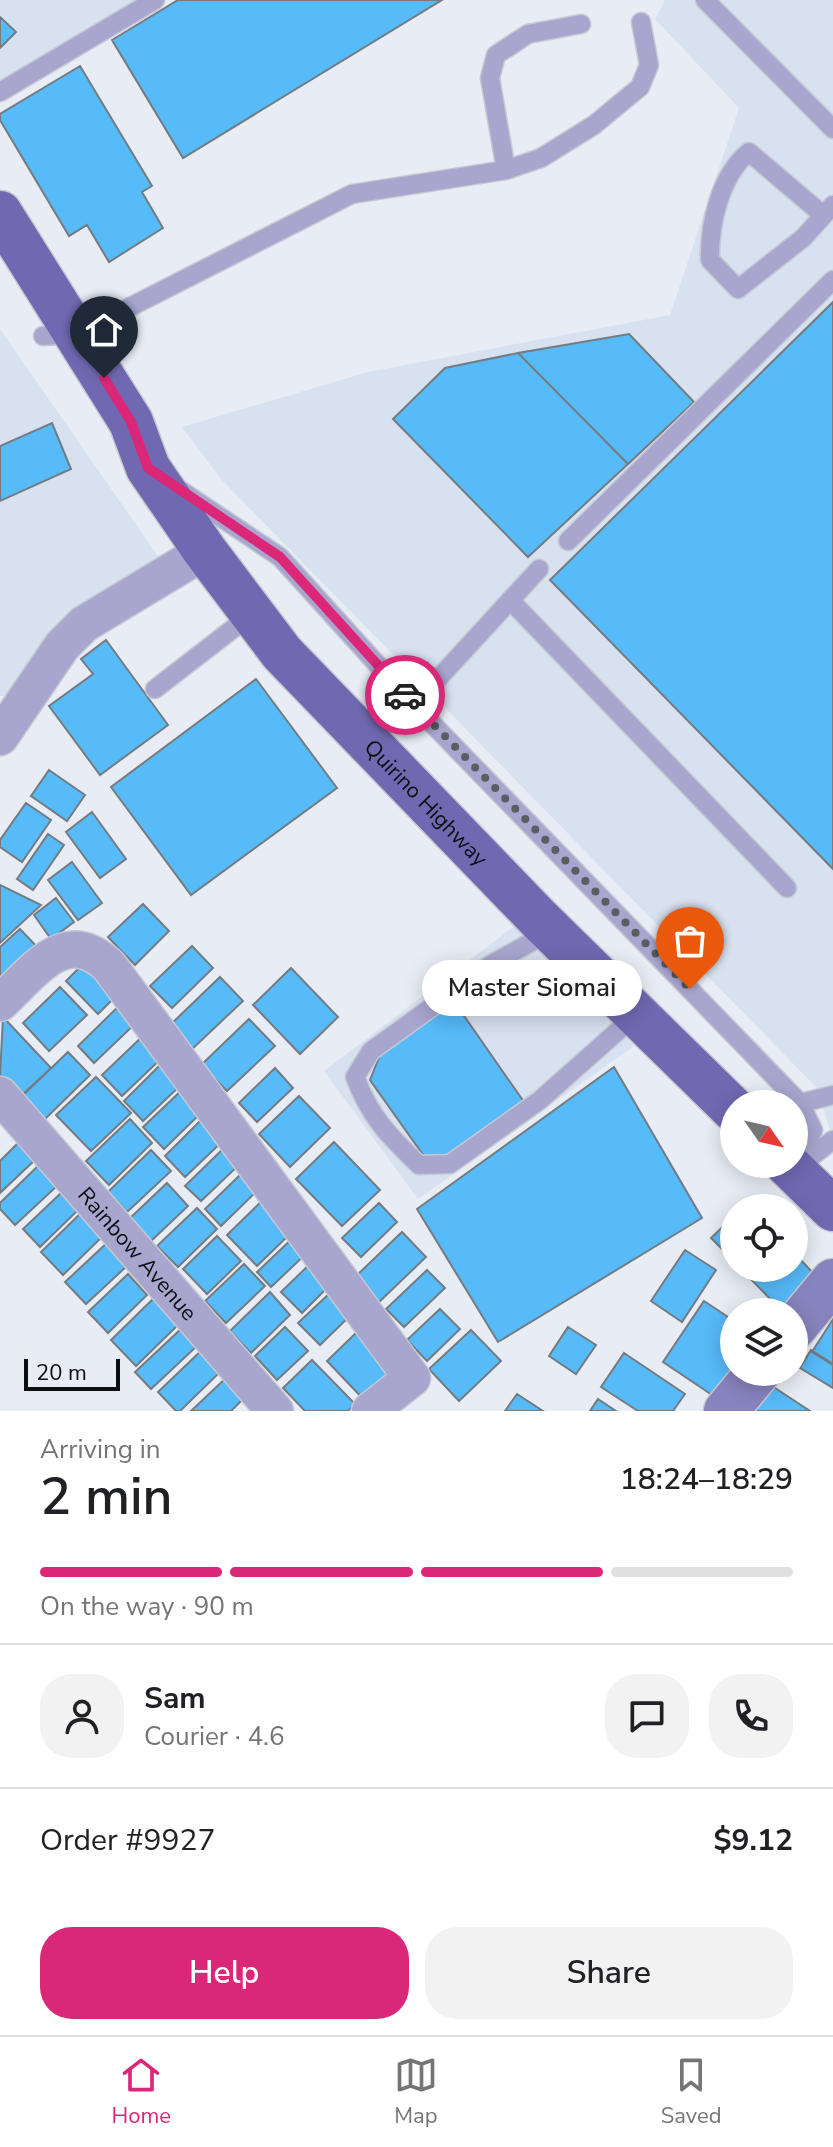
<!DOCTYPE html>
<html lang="en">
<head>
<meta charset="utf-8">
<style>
  :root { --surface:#fff; --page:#f2f2f2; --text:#202124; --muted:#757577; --line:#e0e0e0; --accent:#db2777 }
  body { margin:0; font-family:"Nunito Sans",sans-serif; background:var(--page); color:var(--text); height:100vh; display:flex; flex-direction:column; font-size:30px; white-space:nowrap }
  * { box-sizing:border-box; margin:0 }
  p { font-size:26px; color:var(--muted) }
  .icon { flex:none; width:44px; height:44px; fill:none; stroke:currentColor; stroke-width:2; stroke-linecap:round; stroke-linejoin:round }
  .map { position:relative; height:1411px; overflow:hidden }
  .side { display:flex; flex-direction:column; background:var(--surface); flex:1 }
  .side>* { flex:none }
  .needle { width:52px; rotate:124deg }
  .buttons { position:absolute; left:720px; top:1090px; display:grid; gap:16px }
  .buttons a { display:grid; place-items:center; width:88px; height:88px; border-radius:50%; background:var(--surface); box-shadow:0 4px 20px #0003; font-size:40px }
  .scale { position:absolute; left:24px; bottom:20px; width:96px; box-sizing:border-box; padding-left:8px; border:4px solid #0e0f12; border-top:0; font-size:22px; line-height:28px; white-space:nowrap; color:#0e0f12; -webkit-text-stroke:6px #e8edf5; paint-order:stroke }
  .pin { position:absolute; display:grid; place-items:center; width:68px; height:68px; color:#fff; margin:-82px -34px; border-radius:50% 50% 50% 0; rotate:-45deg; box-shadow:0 0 8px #0007 }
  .pin .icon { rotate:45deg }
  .courier { position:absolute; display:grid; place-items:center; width:80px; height:80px; margin:-40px; border:6px solid #db2777; border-radius:50%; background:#fff; color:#222; box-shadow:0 2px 10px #0007 }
  .bubble { position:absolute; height:56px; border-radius:28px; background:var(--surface); box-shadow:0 4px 20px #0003; font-size:26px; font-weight:600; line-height:56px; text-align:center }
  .overview em { font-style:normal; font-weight:600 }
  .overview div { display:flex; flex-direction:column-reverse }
  .overview { display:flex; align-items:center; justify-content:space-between; height:136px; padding:0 40px }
  h1 { font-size:52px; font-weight:600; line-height:60px }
  .bar { display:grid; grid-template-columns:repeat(4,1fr); gap:12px 8px; align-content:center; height:96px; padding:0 40px }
  .bar i { height:10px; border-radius:6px; background:var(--line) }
  .bar .current { background:var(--accent) }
  .bar p { grid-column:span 4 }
  .line { display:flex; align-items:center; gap:20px; padding:0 40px; border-top:2px solid var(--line) }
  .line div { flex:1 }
  .round { display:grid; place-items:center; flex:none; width:84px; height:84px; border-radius:32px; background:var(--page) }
  .primary-button { display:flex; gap:16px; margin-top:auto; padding:16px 40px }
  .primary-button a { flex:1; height:92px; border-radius:32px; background:var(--accent); color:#fff; font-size:32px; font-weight:600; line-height:92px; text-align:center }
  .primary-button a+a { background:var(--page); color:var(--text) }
  .menu { display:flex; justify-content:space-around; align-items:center; height:112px; border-top:2px solid var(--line); background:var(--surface); font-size:22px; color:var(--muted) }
  .menu a { display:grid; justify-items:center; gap:4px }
  .menu .current { color:var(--accent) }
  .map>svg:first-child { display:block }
  .built { fill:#d8e1ef }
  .building { fill:#57baf9; stroke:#747c82; stroke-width:2 }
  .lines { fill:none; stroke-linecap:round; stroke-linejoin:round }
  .lane-casing { stroke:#c5c9d1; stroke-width:21 }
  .street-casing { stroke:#c5c9d1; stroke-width:39 }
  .secondary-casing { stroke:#c5c9d1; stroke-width:47 }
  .primary-casing { stroke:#c5c9d1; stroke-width:47 }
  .lane { stroke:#a8a6cf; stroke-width:18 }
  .street { stroke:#a8a6cf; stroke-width:36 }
  .secondary { stroke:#8783be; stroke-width:44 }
  .primary { stroke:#7069b2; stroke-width:44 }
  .done { stroke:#5a5d61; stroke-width:8; stroke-dasharray:0 14.4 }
  .route { stroke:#db2777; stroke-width:10 }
  .labels { text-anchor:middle; stroke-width:7; stroke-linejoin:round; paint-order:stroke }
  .street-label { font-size:22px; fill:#0e0f12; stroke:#e8edf5 }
</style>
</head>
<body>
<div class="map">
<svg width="833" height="1411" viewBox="0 0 833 1411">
  <rect width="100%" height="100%" fill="#e8edf5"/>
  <path class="built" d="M0,0H149L0,86Z
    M665,0H833V1140L817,1088L221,479L182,427L368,372L670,315L739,108L655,19Z
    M0,329L162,562L65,617L7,696H0Z
    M516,925L634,1046L418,1199L324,1071Z"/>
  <path class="building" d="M178,0H442L183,158L112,40Z
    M0,17L16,32L0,48Z
    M80,66L152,186L142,192L163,228L109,262L87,225L69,236L0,120V114Z
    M833,302V869L550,580Z
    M629,334L694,402L628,464L518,353Z
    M518,353L628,464L528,557L393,419L445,368Z
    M52,423L71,469L0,501V446Z
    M106,640L168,725L100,775L49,706L93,674L81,659Z
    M256,679L337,788L191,895L111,787Z
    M49,770L85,795L67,821L31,796Z
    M26,803L51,820L22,862L0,847V840Z
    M92,812L126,859L100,878L66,832Z
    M48,834L64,845L33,890L17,879Z
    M72,862L102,903L78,920L48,880Z
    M0,885L41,905L0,943Z
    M56,898L74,922L51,939L34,915Z
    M143,904L169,931L135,965L108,937Z
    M20,929L42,952L0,982V947Z
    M192,946L213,968L172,1008L150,986Z
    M90,957L122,990L98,1014L66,981Z
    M291,968L338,1017L300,1054L253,1005Z
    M220,977L243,1001L191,1050L168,1027Z
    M60,987L87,1015L49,1051L23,1023Z
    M453,1000L524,1102L446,1158L426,1159L370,1080L382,1050Z
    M123,1002L140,1019L94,1063L78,1046Z
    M3,1017L51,1068L20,1097L0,1075Z
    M249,1019L275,1046L227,1091L201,1065Z
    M147,1032L167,1053L122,1096L102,1075Z
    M68,1052L90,1075L44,1120L22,1096Z
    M163,1062L183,1083L143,1121L124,1101Z
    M614,1067L702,1218L498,1342L417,1209Z
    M275,1068L293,1088L257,1122L239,1103Z
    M96,1077L131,1113L91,1151L56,1115Z
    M184,1088L205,1109L164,1149L143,1127Z
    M299,1096L330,1128L290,1167L259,1134Z
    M207,1114L228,1136L185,1177L165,1156Z
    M130,1119L152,1143L109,1185L86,1161Z
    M19,1142L36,1159L0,1193V1161Z
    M334,1142L380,1190L342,1226L296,1179Z
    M228,1144L244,1160L201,1201L185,1186Z
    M151,1150L171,1171L127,1212L108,1192Z
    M39,1165L58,1185L15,1225L0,1209V1203Z
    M241,1174L257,1191L221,1226L205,1209Z
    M167,1183L188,1206L150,1242L128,1220Z
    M61,1193L77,1211L40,1247L23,1229Z
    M265,1198L295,1229L257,1266L227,1235Z
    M379,1203L397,1222L361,1257L342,1238Z
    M197,1208L217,1229L178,1267L157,1246Z
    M84,1210L106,1233L63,1275L41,1252Z
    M734,1216V1261L711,1238Z
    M402,1232L426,1257L378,1303L354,1278Z
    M296,1235L310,1250L271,1287L257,1272Z
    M217,1236L241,1261L207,1294L183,1269Z
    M108,1242L129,1264L86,1304L65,1282Z
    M685,1250L716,1270L682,1322L651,1301Z
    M794,1253L819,1279L783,1312L740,1268H794Z
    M312,1262L332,1283L302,1313L281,1292Z
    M244,1264L265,1286L226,1323L205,1301Z
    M427,1270L445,1288L404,1327L386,1309Z
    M128,1274L147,1295L108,1333L88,1312Z
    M270,1292L290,1315L251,1353L230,1331Z
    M331,1292L352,1314L320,1345L298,1323Z
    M155,1297L180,1323L136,1366L111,1340Z
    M704,1301L734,1321V1372L724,1403L663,1362Z
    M440,1309L460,1329L427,1361L407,1340Z
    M833,1319V1365L812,1352Z
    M285,1327L308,1351L277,1380L255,1356Z
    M568,1327L596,1345L576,1374L549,1356Z
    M182,1328L198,1345L151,1389L135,1372Z
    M471,1330L501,1361L459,1401L429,1369Z
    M356,1333L398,1377L369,1405L327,1361Z
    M203,1349L222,1370L180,1411H176L158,1392Z
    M811,1350L833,1364V1388L800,1368Z
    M624,1353L685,1394L673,1411H638L601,1387Z
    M312,1360L355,1404L348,1411H305L283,1388Z
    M226,1378L245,1397L231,1411H191Z
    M766,1382L810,1411H746Z
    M517,1394L543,1411H505Z
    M598,1399L616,1411H590Z"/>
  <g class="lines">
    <g class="lane-casing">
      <path id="lane" d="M705,0L833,129
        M0,92L155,0
        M506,170L490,78L496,55L528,34L581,24
        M823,215L749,152C720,175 709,226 710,260L738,289L803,238L833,205
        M43,336L77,334L352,194L506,170L541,158L594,125L640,87L649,65L641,22
        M177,488L280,557L414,705L800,1103L813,1130L794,1171
        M568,541L833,280
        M510,600L787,888
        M155,689L252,614
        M414,705L539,569
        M551,931L490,965L371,1051L355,1077C370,1117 389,1136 419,1165L450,1164L540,1100L637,1014
        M794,1105L833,1095
        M799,1166L833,1140"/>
    </g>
    <g class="street-casing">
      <g id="street">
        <path d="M0,737L62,646L84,624L205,551"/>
        <path d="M0,1003C34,972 65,924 109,966L412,1378L370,1411"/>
        <path id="s1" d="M0,1095L275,1411"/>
      </g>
    </g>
    <g class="secondary-casing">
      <path id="secondary" d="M794,1328L833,1281
        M726,1411L758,1372"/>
    </g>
    <g class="primary-casing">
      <g id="primary">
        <path id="s2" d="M0,213L131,422L148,468L205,551L282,653L539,919L734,1110"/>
        <path d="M787,1164L833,1209"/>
      </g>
    </g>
    <use href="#lane" class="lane"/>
    <use href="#street" class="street"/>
    <use href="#secondary" class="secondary"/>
    <use href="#primary" class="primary"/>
  </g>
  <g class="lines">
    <path class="done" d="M405,695L690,989"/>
    <path class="route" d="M104,378L131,422L148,468L280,557L405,695"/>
  </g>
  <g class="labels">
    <g class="street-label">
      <text dy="8" stroke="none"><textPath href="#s2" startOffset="732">Quirino Highway</textPath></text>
      <text dy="8" stroke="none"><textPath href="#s1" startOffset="210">Rainbow Avenue</textPath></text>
    </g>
  </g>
</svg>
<div class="buttons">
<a><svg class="needle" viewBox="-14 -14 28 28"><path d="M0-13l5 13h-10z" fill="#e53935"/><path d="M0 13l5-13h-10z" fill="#757577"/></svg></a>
<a><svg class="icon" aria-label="locate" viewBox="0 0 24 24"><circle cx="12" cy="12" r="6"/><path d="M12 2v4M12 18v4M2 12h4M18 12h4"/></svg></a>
<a><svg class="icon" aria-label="layers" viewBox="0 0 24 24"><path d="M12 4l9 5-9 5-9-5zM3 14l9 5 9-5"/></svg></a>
</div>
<div class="scale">20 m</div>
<div class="pin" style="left:690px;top:989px;background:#ea580c"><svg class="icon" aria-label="bag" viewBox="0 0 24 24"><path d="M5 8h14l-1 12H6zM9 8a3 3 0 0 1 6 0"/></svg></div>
<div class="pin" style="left:104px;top:378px;background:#1f2937"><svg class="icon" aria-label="home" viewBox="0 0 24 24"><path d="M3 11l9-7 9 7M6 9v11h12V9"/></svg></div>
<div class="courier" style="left:405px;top:695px"><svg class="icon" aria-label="car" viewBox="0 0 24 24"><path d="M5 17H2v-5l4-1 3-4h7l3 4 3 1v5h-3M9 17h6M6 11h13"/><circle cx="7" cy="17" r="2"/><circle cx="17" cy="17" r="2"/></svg></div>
<div class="bubble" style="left:422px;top:960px;width:220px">Master Siomai</div>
</div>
<section class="side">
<div class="overview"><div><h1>2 min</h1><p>Arriving in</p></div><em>18:24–18:29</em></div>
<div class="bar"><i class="current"></i><i class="current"></i><i class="current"></i><i></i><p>On the way · 90 m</p></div>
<div class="line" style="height:144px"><a class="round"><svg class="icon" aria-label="person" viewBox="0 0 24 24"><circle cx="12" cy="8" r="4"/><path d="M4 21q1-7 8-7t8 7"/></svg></a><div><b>Sam</b><p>Courier · 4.6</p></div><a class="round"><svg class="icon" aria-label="chat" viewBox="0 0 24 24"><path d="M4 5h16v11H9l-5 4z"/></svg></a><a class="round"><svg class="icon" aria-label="phone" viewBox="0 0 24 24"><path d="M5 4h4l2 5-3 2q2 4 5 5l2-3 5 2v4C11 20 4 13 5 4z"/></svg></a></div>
<div class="line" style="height:104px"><div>Order #9927</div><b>$9.12</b></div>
<div class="primary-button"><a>Help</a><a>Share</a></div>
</section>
<nav class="menu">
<a class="current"><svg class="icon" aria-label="home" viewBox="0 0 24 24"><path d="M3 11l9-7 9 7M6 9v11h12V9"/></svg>Home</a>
<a><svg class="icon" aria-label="map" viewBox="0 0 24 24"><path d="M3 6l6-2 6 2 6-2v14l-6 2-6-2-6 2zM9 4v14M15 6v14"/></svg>Map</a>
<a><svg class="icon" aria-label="saved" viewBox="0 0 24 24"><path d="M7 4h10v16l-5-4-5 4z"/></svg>Saved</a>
</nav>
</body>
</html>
